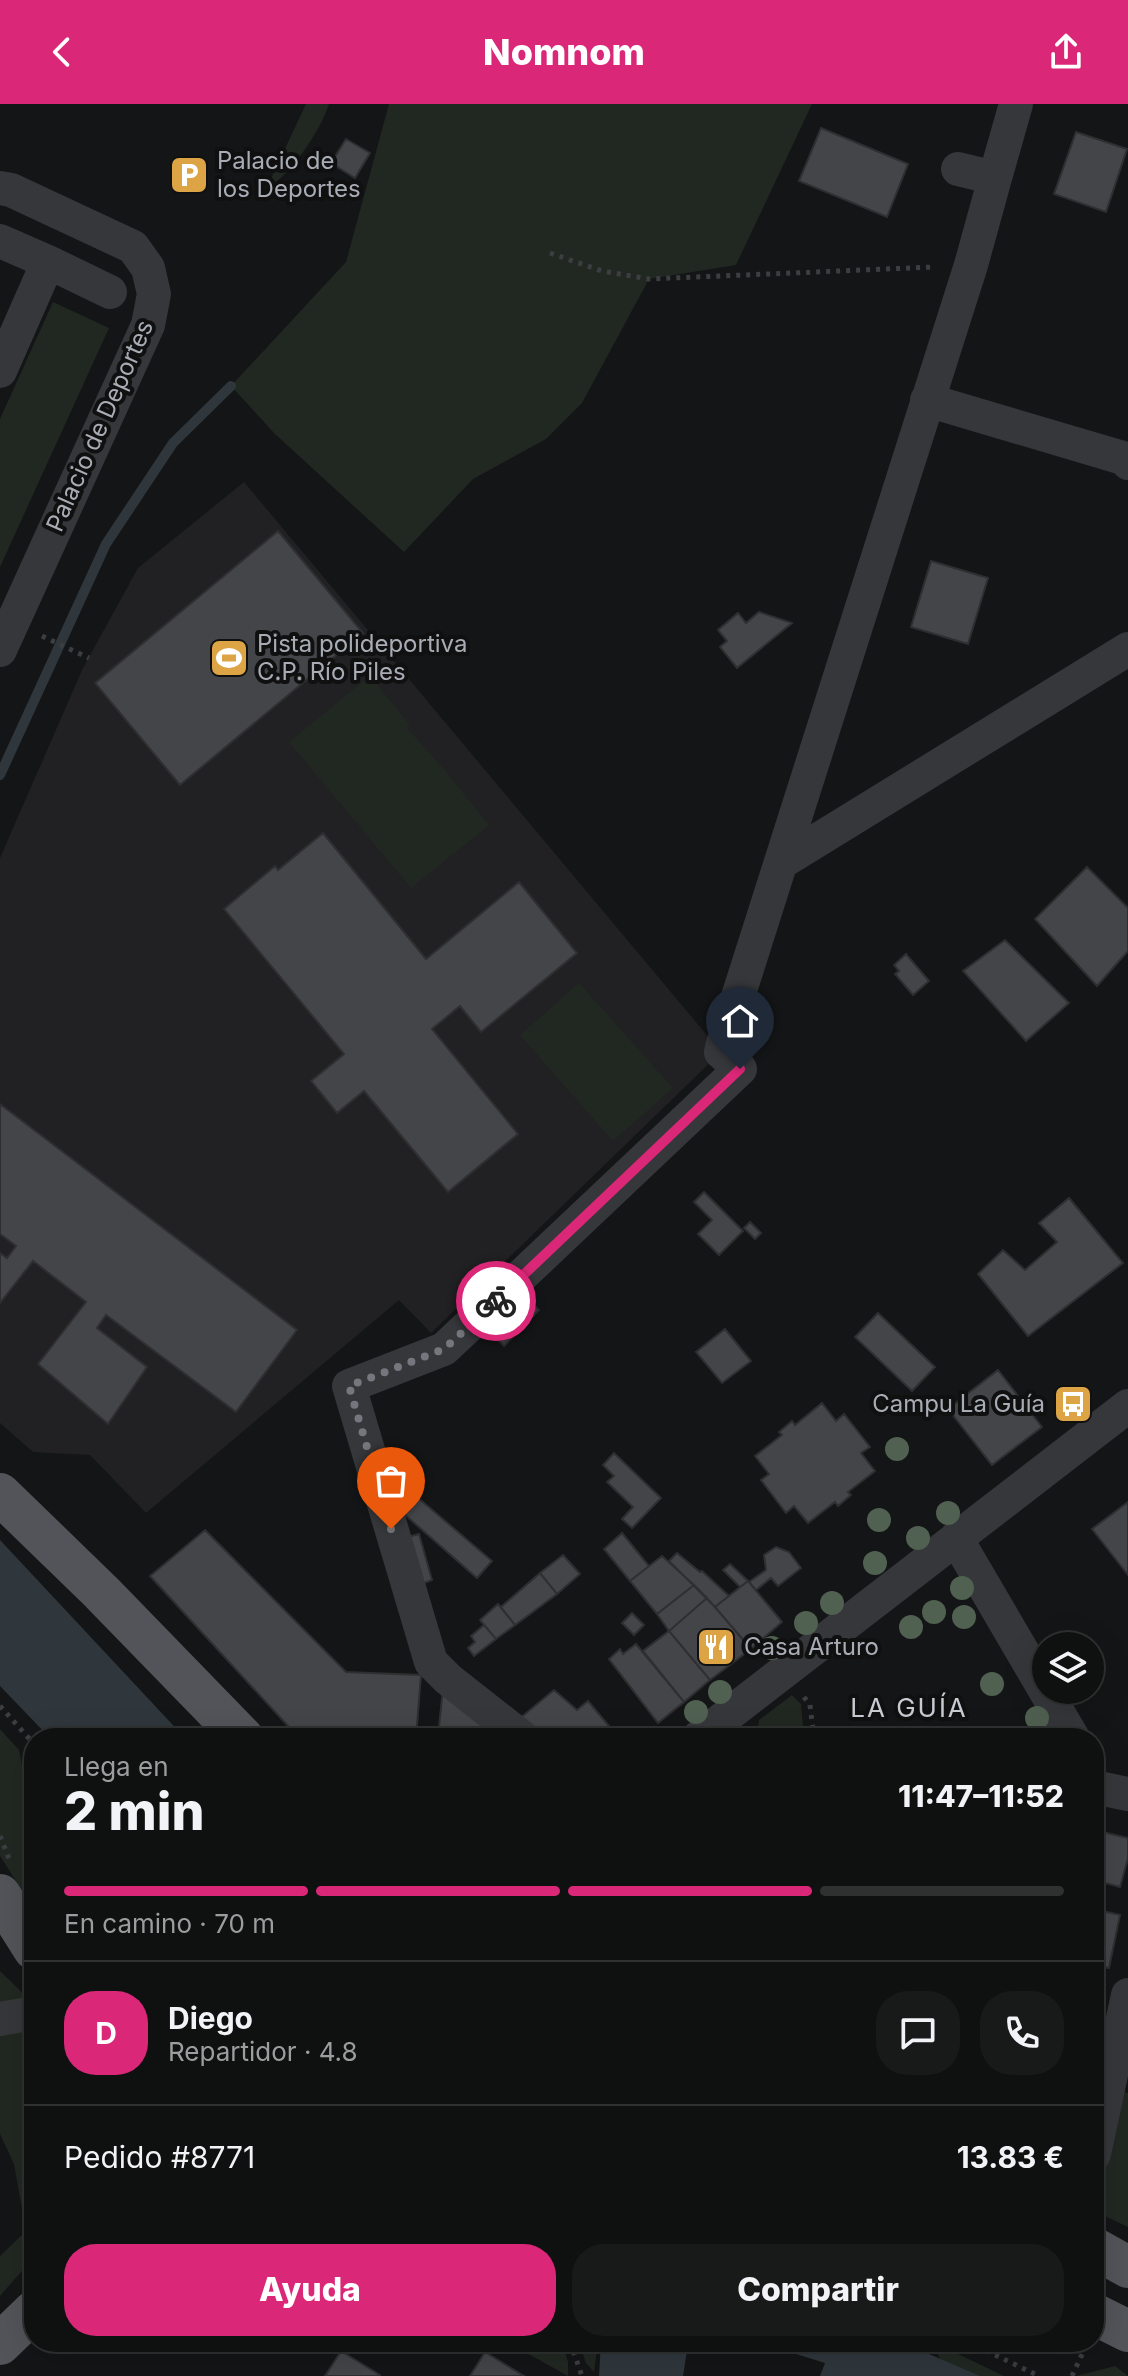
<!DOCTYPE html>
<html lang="es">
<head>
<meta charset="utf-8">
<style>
  :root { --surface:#0f1010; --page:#181919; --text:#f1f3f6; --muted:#9b9d9f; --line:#2f3030; --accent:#db2777 }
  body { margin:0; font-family:Inter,sans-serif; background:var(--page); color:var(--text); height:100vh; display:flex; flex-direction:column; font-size:30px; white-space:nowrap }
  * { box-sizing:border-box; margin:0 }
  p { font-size:26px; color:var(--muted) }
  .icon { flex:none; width:44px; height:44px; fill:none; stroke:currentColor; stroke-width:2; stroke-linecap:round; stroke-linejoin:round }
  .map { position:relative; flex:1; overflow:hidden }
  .panel { position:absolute; left:24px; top:1624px; width:1080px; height:624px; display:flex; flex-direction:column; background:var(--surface); border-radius:32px; box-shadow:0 8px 32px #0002,0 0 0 2px var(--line) }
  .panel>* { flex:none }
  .controls { position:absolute; left:1032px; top:1528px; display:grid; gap:16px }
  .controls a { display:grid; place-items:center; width:72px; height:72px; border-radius:50%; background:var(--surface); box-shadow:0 8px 32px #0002,0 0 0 2px var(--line); font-size:40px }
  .pin { position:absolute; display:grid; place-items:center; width:68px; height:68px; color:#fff; margin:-82px -34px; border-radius:50% 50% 50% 0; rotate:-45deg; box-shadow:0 0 8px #0007 }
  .pin .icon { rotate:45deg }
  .courier { position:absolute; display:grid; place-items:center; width:80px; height:80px; margin:-40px; border:6px solid #db2777; border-radius:50%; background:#fff; color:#222; box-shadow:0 2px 10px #0007 }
  .overview em { font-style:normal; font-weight:800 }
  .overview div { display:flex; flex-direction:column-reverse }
  .overview { display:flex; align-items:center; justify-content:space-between; height:136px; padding:0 40px }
  h1 { font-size:52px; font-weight:800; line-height:60px }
  .bar { display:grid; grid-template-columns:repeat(4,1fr); gap:12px 8px; align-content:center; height:96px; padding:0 40px }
  .bar i { height:10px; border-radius:6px; background:var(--line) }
  .bar .active { background:var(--accent) }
  .bar p { grid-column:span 4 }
  .line { display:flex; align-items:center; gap:20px; padding:0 40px; border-top:2px solid var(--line) }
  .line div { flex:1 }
  .round { display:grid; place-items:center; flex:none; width:84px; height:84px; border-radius:32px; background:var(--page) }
  .action { display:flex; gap:16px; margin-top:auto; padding:16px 40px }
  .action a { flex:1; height:92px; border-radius:32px; background:var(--accent); color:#fff; font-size:32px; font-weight:800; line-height:92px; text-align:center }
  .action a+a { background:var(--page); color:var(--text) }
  header { display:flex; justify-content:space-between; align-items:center; height:104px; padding:0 40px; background:var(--accent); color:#fff; font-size:36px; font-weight:800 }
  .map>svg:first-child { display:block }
  .built { fill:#212123 }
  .green { fill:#212822 }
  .water { fill:#2f373d }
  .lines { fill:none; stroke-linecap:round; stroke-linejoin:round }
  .stream { stroke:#2f373d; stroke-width:10 }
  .building { fill:#444549; stroke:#2f2f32; stroke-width:2 }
  .path { stroke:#3c3e41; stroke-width:5; stroke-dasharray:4 6; stroke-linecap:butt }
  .minor { stroke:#36373a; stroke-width:34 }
  .major { stroke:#525459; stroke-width:42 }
  .tree { fill:#506051 }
  .done { stroke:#74777d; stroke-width:8; stroke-dasharray:0 14.4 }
  .route { stroke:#db2777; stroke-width:10 }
  .labels { text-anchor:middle; stroke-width:8; stroke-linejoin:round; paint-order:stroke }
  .poi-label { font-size:24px; fill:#a8acb5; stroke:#101011; text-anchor:start }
  .street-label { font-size:24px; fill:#a8acb5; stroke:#101011 }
  .neighbourhood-label { font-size:26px; letter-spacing:2px; fill:#c8cbd1; stroke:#101011 }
</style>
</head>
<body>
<header><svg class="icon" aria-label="back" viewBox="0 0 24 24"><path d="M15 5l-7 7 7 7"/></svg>Nomnom<svg class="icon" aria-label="share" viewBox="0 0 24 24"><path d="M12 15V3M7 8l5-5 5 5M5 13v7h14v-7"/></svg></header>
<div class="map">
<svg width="1128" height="2272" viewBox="0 0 1128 2272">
  <rect width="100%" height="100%" fill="#141516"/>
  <path class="built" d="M244,378L721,948L431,1229L399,1196L146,1409L90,1351L33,1348L0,1319V754L83,564L138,464Z"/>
  <path class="green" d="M306,0H329C321,26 290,72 266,85Z
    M389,0H812L736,161L649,175L582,299L546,335L473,375L404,448L275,330L231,282L346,158Z
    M53,198L109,224L0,463V315Z
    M370,572L410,621L407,624L442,663L489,721L411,784L289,638Z
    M579,879L673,984L613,1037L520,931Z
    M792,1591L801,1600L804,1634L762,1632L758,1625L759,1616Z
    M0,1625L19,1646L25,1676L26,1718L34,1743V1800L25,1791L0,1752Z
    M0,1867L34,1900V2153L0,2192V2152L26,2127L14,2060L0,2030Z
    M1121,1987L1128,1989V2123L1094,2107V2088Z
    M507,2238H562L568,2258V2272Z
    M579,2238H598L594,2268L586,2259Z
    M932,2238H933L1004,2272H948Z
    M1115,2262L1128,2272H1076Z"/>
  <path class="water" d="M0,1436L185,1634H50L0,1582Z
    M601,2238H692L688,2240L683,2272H599Z
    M758,2238H901L980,2272H820L825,2259Z"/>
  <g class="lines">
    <path class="stream" d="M0,671L106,440L173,339L231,282"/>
  </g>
  <path class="building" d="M821,24L908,60L887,113L799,77Z
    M1076,28L1127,45L1106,108L1054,90Z
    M346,35L370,49L355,74L331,59Z
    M278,427L363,529L180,681L95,579Z
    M931,457L988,474L968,540L911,523Z
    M759,508L792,519L737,564L720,543L727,537L718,526L738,509L746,519Z
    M323,729L426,855L519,778L577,849L481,928L460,902L432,925L518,1030L448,1088L364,987L337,1009L311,977L344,950L224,805L275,762L278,766Z
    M1087,763L1128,804V847L1097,882L1035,815Z
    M1005,836L1069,899L1026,937L963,867Z
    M906,850L929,877L913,891L895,870L899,867L894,861Z
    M0,1000L297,1226L236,1308L106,1211L97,1224L147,1263L108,1320L38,1260L86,1198L33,1157L0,1199V1149L7,1154L16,1142L0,1130Z
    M704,1088L743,1127L719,1151L698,1130L712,1116L694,1098Z
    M1069,1094L1123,1159L1028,1232L978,1170L1003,1146L1025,1166L1057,1138L1039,1119Z
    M750,1118L761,1129L755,1135L744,1124Z
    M529,1196L539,1206L504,1242L494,1232Z
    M878,1209L935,1263L912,1287L855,1233Z
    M725,1225L751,1257L722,1279L696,1248Z
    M998,1266L1042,1323L992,1361L948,1305Z
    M822,1299L836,1317L844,1310L870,1343L861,1349L875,1367L848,1388L851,1391L838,1402L835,1398L808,1419L794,1402L786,1409L761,1376L769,1370L755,1352L782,1331L779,1328L792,1317L795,1321Z
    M614,1349L661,1394L632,1424L622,1415L633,1403L607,1378L614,1372L603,1361Z
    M389,1369L492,1457L477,1474L396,1403Z
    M1128,1398V1471L1092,1425Z
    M205,1426L346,1568L421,1571L416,1634H299L150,1472Z
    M622,1429L649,1462L630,1477L604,1445Z
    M419,1430L432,1476L419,1481L404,1434Z
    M776,1443L789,1448L801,1464L778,1482L771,1474L756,1486L749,1478L766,1466L764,1451Z
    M677,1449L700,1468L702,1467L729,1492L715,1503L669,1457Z
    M563,1451L580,1470L557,1490L540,1469Z
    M662,1452L694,1481L657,1510L630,1477Z
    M730,1460L748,1477L740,1483L723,1466Z
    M540,1469L557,1490L515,1521L501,1503Z
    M748,1477L782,1518L751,1545L715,1503Z
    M694,1481L707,1494L669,1527L657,1510Z
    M707,1494L751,1545L710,1576L669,1527Z
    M498,1500L515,1521L496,1535L480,1516Z
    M632,1509L644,1521L634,1531L622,1519Z
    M484,1521L496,1535L474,1552L468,1544L475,1538L471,1532Z
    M669,1527L710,1576L684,1598L643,1547Z
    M636,1540L684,1598L658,1619L609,1555L620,1545L623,1550Z
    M443,1585L497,1634H441L438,1632Z
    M554,1586L577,1606L588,1597L619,1634H529L513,1620Z
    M1094,1726L1128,1734V1754L1120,1783L1094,1776Z
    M1094,1805L1120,1811L1109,1864L1094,1861Z
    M341,2247L380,2271V2272H325Z
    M485,2248L524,2272H470Z"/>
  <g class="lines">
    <path class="path" d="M550,149L602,167L649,175L934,163
      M42,532L89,554
      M804,1593L810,1601L814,1634
      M0,1602L34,1640
      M0,1732L10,1757
      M570,2238L582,2272
      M968,2238L1039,2272
      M1072,2272L1084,2246"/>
    <path class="minor" d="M958,65L995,74L1016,0
      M0,84L11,86L133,143L148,164L154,190L148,221L0,546
      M0,137L48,158L0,267
      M48,158L110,188
      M927,296L1126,355L1128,359
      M782,758L1128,545
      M956,1434L1073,1634
      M523,1634L448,1575L431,1558L349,1282L444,1245L740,965L721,948L722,943L971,161L995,74
      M698,1634L1128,1302
      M1094,1683L1128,1690
      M0,1915L34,1909
      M1094,2050L1128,1891"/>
    <path class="major" d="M0,1390L101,1488L243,1634
      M0,1791L34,1845
      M1094,2144L1128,2163
      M1094,2210L1128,2227
      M0,2240L34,2207"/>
  </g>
  <g class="tree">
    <circle cx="897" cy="1345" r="12"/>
    <circle cx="948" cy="1409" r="12"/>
    <circle cx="879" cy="1416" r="12"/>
    <circle cx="918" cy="1434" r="12"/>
    <circle cx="875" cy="1459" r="12"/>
    <circle cx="962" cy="1484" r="12"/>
    <circle cx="832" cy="1499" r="12"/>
    <circle cx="934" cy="1508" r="12"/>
    <circle cx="964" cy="1513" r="12"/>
    <circle cx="806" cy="1519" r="12"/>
    <circle cx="911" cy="1523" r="12"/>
    <circle cx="772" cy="1544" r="12"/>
    <circle cx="992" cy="1580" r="12"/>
    <circle cx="720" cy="1588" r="12"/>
    <circle cx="696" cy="1608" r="12"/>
    <circle cx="1037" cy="1614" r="12"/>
  </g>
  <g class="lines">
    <path class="done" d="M391,1425L349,1282L444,1245L496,1197"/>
    <path class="route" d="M496,1197L740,965"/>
  </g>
  <defs>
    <g id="parking-square" transform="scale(2)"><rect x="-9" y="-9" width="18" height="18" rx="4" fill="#dda446" stroke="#101011"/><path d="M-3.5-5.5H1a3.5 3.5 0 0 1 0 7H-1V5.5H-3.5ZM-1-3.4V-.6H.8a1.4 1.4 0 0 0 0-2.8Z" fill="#fff"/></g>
    <g id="stadium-square" transform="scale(2)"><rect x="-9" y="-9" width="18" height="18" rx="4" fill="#dda446" stroke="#101011"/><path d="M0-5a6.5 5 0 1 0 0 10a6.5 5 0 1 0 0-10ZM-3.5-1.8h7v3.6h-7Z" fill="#fff"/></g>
    <g id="bus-square" transform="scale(2)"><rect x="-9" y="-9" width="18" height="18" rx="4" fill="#dda446" stroke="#101011"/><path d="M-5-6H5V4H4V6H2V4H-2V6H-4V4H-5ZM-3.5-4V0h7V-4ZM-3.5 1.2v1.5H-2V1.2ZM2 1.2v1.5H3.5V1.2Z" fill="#fff"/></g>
    <g id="restaurant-square" transform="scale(2)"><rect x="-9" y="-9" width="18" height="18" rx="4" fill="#dda446" stroke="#101011"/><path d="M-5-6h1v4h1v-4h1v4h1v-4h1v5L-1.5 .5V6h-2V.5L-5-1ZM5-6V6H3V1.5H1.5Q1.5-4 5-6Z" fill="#fff"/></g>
  </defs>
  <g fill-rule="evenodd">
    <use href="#parking-square" x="189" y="71"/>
    <use href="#stadium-square" x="229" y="554"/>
    <use href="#bus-square" x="1073" y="1300"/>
    <use href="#restaurant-square" x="716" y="1543"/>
  </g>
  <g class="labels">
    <g class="poi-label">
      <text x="217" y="65">Palacio de<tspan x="217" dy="28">los Deportes</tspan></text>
      <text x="257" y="548">Pista polideportiva<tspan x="257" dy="28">C.P. Río Piles</tspan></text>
      <text x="1045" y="1308" text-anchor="end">Campu La Guía</text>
      <text x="744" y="1551">Casa Arturo</text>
    </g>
    <g class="street-label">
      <text transform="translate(100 322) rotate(-66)" y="8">Palacio de Deportes</text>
    </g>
    <g class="neighbourhood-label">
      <text x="909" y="1613">LA GUÍA</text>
    </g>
  </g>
</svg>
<div class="controls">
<a><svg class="icon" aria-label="layers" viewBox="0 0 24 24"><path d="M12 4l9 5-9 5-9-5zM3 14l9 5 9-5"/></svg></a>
</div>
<div class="pin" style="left:391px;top:1425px;background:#ea580c"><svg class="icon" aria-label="bag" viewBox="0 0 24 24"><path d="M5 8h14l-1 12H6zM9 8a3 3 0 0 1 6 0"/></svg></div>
<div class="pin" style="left:740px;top:965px;background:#1f2937"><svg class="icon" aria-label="home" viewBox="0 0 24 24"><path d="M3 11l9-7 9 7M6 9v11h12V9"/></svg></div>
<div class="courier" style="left:496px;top:1197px"><svg class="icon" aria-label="bike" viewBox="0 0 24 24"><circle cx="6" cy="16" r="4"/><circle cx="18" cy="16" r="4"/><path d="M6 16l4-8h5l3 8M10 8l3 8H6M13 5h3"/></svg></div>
<section class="panel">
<div class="overview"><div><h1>2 min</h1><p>Llega en</p></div><em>11:47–11:52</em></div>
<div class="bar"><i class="active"></i><i class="active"></i><i class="active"></i><i></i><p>En camino · 70 m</p></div>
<div class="line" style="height:144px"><b class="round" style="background:var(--accent);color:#fff">D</b><div><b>Diego</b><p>Repartidor · 4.8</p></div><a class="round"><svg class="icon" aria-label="chat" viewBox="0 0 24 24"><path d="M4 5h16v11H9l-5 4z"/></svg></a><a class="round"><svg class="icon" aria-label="phone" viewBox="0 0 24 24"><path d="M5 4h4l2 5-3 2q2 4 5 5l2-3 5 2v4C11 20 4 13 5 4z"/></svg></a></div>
<div class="line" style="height:104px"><div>Pedido #8771</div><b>13.83 €</b></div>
<div class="action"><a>Ayuda</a><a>Compartir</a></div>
</section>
</div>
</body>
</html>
